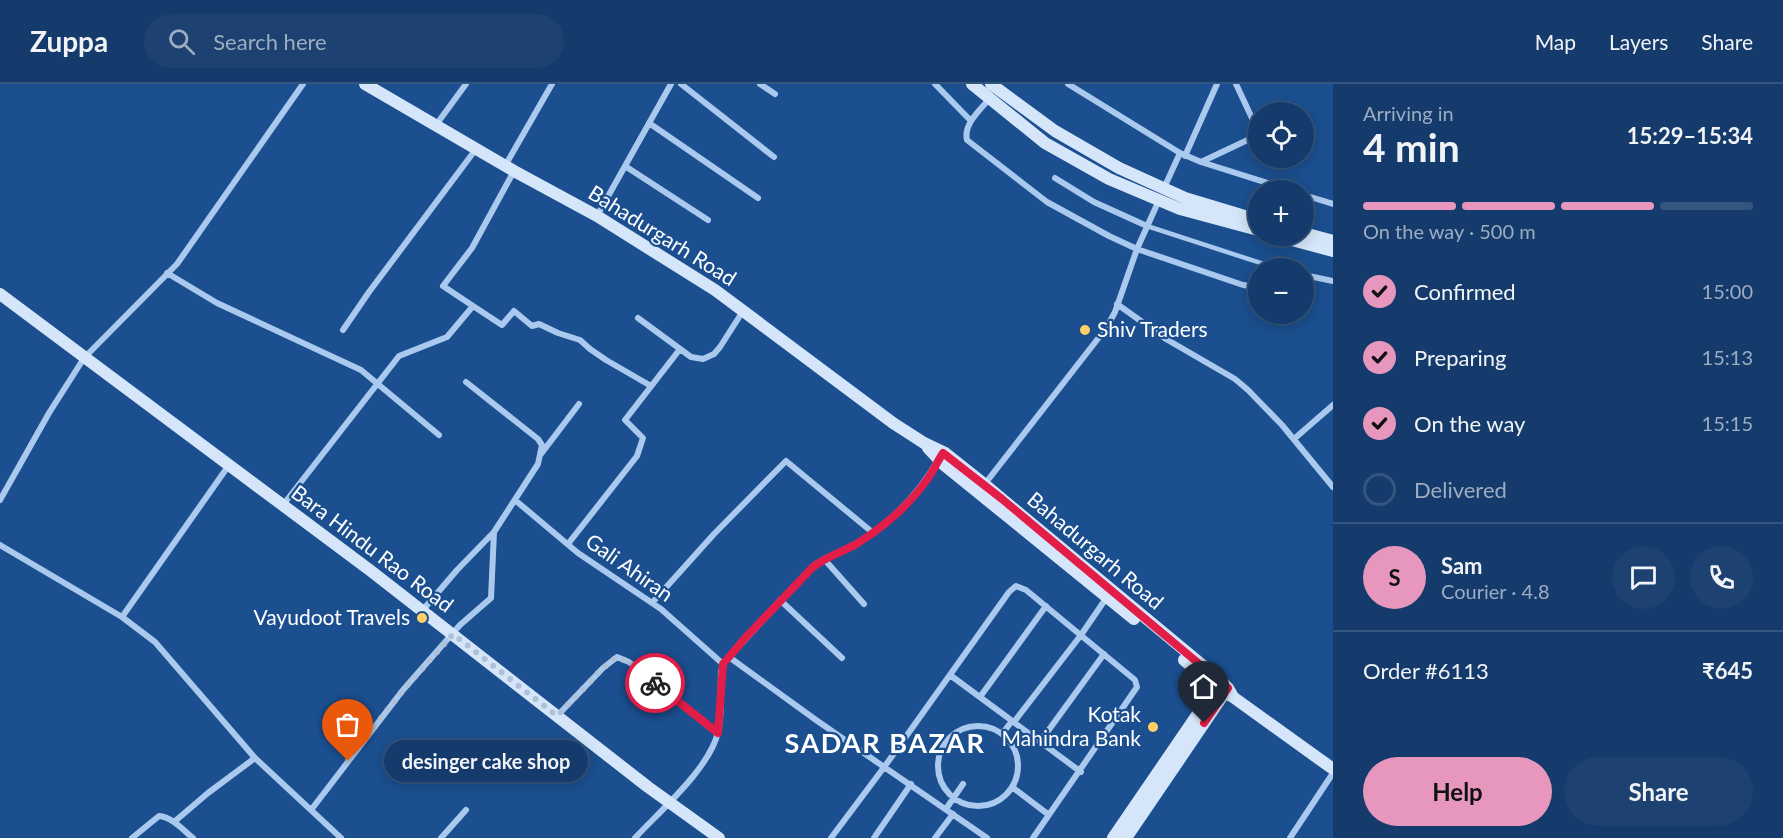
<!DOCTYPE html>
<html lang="en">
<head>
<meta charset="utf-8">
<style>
  :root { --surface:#143b6b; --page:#1d4271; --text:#f1f3f6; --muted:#9dadc1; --line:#33557e; --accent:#e797bd }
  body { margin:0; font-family:Lato,sans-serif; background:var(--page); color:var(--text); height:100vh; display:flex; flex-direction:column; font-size:22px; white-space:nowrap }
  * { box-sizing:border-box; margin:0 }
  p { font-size:20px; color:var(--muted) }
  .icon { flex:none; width:33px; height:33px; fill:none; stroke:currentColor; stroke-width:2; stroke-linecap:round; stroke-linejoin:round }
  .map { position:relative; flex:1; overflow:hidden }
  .side { display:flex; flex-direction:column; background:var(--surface); width:450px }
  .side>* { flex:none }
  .controls { position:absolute; left:1248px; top:18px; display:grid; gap:12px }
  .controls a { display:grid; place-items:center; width:66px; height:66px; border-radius:50%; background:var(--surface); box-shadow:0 3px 15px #0003,0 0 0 2px var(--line); font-size:30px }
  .pin { position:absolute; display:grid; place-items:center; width:51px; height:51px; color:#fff; margin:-62px -26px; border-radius:50% 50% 50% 0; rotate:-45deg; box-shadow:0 0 6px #0007 }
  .pin .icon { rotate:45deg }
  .courier { position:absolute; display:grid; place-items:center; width:60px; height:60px; margin:-30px; border:4px solid #e11d48; border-radius:50%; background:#fff; color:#222; box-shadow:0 2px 8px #0007 }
  .bubble { position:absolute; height:42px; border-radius:21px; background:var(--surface); box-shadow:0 3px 15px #0003,0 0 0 2px var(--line); font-size:20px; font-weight:700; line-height:42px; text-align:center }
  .headline em { font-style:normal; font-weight:700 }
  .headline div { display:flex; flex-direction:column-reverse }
  .headline { display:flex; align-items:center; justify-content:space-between; height:102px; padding:0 30px }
  h1 { font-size:39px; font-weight:700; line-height:45px }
  .bar { display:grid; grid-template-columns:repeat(4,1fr); gap:9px 6px; align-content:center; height:72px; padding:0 30px }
  .bar i { height:8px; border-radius:4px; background:var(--line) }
  .bar .selected { background:var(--accent) }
  .bar p { grid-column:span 4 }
  .line { display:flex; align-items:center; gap:15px; padding:0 30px; border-top:2px solid var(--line) }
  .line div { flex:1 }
  .round { display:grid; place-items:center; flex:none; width:63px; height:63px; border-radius:32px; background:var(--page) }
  ol { padding:0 30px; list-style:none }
  li { display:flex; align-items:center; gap:18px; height:66px }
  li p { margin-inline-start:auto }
  li .icon { padding:6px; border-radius:50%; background:var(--accent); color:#111; stroke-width:4 }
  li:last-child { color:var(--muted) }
  li i { width:33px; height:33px; border:3px solid var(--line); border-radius:50% }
  .cta { display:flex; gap:12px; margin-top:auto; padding:12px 30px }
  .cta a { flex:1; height:69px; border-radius:36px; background:var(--accent); color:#111; font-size:24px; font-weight:700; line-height:69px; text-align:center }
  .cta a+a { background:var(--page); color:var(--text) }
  header { display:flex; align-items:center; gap:36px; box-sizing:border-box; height:84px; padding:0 30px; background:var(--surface); border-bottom:2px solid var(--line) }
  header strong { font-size:28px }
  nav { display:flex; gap:33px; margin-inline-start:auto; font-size:21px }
  .search { width:420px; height:54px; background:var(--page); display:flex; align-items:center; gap:15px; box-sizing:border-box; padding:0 21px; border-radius:33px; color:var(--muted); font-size:22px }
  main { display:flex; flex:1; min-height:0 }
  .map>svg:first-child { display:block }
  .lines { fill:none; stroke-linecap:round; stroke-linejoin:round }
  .lane { stroke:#a9c9ee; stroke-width:4.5 }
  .street { stroke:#a9c9ee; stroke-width:6 }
  .secondary { stroke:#d6e6fa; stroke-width:12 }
  .done { stroke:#afc1d8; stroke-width:6; stroke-dasharray:0 10.8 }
  .route { stroke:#e11d48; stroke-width:8 }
  .poi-dot { fill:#ffd166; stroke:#1b4f8f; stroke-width:2 }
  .labels { text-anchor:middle; stroke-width:4.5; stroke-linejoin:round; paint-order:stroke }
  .street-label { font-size:21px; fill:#fff; stroke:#1b4f8f }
  .poi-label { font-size:21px; fill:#fff; stroke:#1b4f8f; text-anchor:end }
  .district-label { font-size:27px; font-weight:bold; letter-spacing:1.5px; fill:#fff; stroke:#1b4f8f }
</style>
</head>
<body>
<header>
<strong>Zuppa</strong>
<div class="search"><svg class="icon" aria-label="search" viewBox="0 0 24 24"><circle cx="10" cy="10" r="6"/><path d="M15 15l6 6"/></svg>Search here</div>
<nav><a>Map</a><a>Layers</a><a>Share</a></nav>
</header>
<main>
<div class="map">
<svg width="1333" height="754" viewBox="0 0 1333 754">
  <rect width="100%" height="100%" fill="#1b4f8f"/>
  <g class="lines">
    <path class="lane" d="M1147,142L1276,184"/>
    <path class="street" d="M681,0L774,73
      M760,0L775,10
      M935,0L971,37
      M1068,0L1180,69L1201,78L1290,106
      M990,14C981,25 963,40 967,56L1047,118L1109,152L1137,165L1243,201L1258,203
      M649,39L758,114
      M436,41L466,0
      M1185,72L1217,0
      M1201,78L1254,53L1258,47L1236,0
      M505,82L552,0
      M625,82L708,136
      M1055,94L1094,118L1147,142
      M1164,104L1180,69
      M1304,111L1333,120
      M597,132L671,0
      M1276,184H1278
      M167,189L217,219L361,286L439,351
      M1304,191L1333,197
      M1117,220L1166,255L1235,295L1248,306L1282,341L1333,403
      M473,222L502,241L514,227L532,242L539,240L558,249L580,256L590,265L606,276L651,302
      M638,234L691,273L703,275L714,270L720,263L743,227
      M343,246L369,208L476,65
      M1294,355L1333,321
      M541,370L579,320
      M984,401L1107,243L1115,228L1137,165L1159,116
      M0,416L49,329L84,274L177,180L303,0
      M515,416L578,469L661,525L723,580
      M283,421L399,272L447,253L473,222L443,202L472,164L514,87
      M568,460L637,372L643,354L625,336L680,265
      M0,461L122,533L155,558L255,674L341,754
      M824,475L864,520
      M780,516L842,574
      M652,519L714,450L786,377L872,448
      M422,527L457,486L494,448L538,380L542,361L538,355L466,298
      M122,533L229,381
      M729,573L816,636L987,754
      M950,591L1081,688
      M980,613L1046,522
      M557,632L603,584L617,573L629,578L718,649
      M1014,638L1081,551L1107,513
      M938 682a40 40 0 1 1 80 0a40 40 0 1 1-80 0Z
      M1002,650L1012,637
      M1040,658L1104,570
      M1012,703L1049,731
      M946,725L963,700
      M311,726L403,606L460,541L491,514L494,448
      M174,738L208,709L255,674
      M132,754L159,732C172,733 183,746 193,754
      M441,754L466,726
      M635,754C660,727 710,684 718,648C723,629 720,607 721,588L723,580L729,573L813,482C827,472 844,467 859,458C892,437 920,409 939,374
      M831,754L885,682L1009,508L1016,502L1026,506L1135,596L1137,603L1033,754
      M874,754L911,700
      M935,754L953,730
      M1290,754L1333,689"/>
    <path class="secondary" d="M365,0L514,87L597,132L715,206L893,339L924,359L945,369L984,400L1218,594L1228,604L1233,613
      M972,0L1045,59L1109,95L1180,125L1258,146
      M991,0L1055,47L1119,84L1185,114L1258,136
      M1304,149L1333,157
      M1277,152L1333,167
      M0,210L371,487L648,703L719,754
      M928,364L943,380L1134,535
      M1184,576L1216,604L1233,613L1333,685
      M1113,754L1219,599
      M1126,754L1228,604"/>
  </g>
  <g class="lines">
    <path class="done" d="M348,677L403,606L453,550L557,632L603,584L617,573L629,578L655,599"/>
    <path class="route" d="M655,599L718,649L723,580L746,553L813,483C827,472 843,468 858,459C883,443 909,421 926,397C933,388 937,378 943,369L1002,415L1228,604L1204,639"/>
  </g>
  <g class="poi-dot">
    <circle cx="1085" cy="246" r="6"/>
    <circle cx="422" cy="534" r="6"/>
    <circle cx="1153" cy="643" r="6"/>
  </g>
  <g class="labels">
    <g class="street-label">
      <text transform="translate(662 152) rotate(32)" y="7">Bahadurgarh Road</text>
      <text transform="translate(372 465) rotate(37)" y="7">Bara Hindu Rao Road</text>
      <text transform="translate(1095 467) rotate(40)" y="7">Bahadurgarh Road</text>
      <text transform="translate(629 484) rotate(35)" y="7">Gali Ahiran</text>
    </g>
    <g class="poi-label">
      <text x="1097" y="253" text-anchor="start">Shiv Traders</text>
      <text x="410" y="541">Vayudoot Travels</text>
      <text x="1141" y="638">Kotak<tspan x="1141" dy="24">Mahindra Bank</tspan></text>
    </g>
    <g class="district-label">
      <text x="885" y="669">SADAR BAZAR</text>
    </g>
  </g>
</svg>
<div class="controls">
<a><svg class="icon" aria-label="locate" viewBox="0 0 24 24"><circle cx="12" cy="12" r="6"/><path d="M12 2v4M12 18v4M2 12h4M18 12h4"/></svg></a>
<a>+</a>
<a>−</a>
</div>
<div class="pin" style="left:348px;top:677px;background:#ea580c"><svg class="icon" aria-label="bag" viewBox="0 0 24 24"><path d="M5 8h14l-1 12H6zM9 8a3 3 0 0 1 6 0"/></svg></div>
<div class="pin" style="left:1204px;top:639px;background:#1f2937"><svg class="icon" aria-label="home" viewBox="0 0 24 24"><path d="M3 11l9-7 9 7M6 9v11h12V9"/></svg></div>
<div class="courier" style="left:655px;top:599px"><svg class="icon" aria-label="bike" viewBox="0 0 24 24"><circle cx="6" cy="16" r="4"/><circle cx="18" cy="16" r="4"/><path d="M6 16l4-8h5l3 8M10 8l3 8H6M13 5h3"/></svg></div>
<div class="bubble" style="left:384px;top:656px;width:204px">desinger cake shop</div>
</div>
<section class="side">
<div class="headline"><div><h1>4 min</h1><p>Arriving in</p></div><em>15:29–15:34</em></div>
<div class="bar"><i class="selected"></i><i class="selected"></i><i class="selected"></i><i></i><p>On the way · 500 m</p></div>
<ol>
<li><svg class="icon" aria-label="check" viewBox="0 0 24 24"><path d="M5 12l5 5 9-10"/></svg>Confirmed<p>15:00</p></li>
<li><svg class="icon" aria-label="check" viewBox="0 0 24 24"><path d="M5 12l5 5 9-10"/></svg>Preparing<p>15:13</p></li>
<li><svg class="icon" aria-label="check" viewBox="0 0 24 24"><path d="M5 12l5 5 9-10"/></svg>On the way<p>15:15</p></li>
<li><i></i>Delivered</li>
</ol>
<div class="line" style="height:108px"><b class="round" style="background:var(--accent);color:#111">S</b><div><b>Sam</b><p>Courier · 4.8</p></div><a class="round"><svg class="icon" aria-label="chat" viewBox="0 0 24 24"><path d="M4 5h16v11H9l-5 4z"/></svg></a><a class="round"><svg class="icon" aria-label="phone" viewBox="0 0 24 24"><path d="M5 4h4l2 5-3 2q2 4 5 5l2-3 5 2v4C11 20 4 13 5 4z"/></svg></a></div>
<div class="line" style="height:78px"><div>Order #6113</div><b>₹645</b></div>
<div class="cta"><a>Help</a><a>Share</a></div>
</section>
</main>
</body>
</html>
